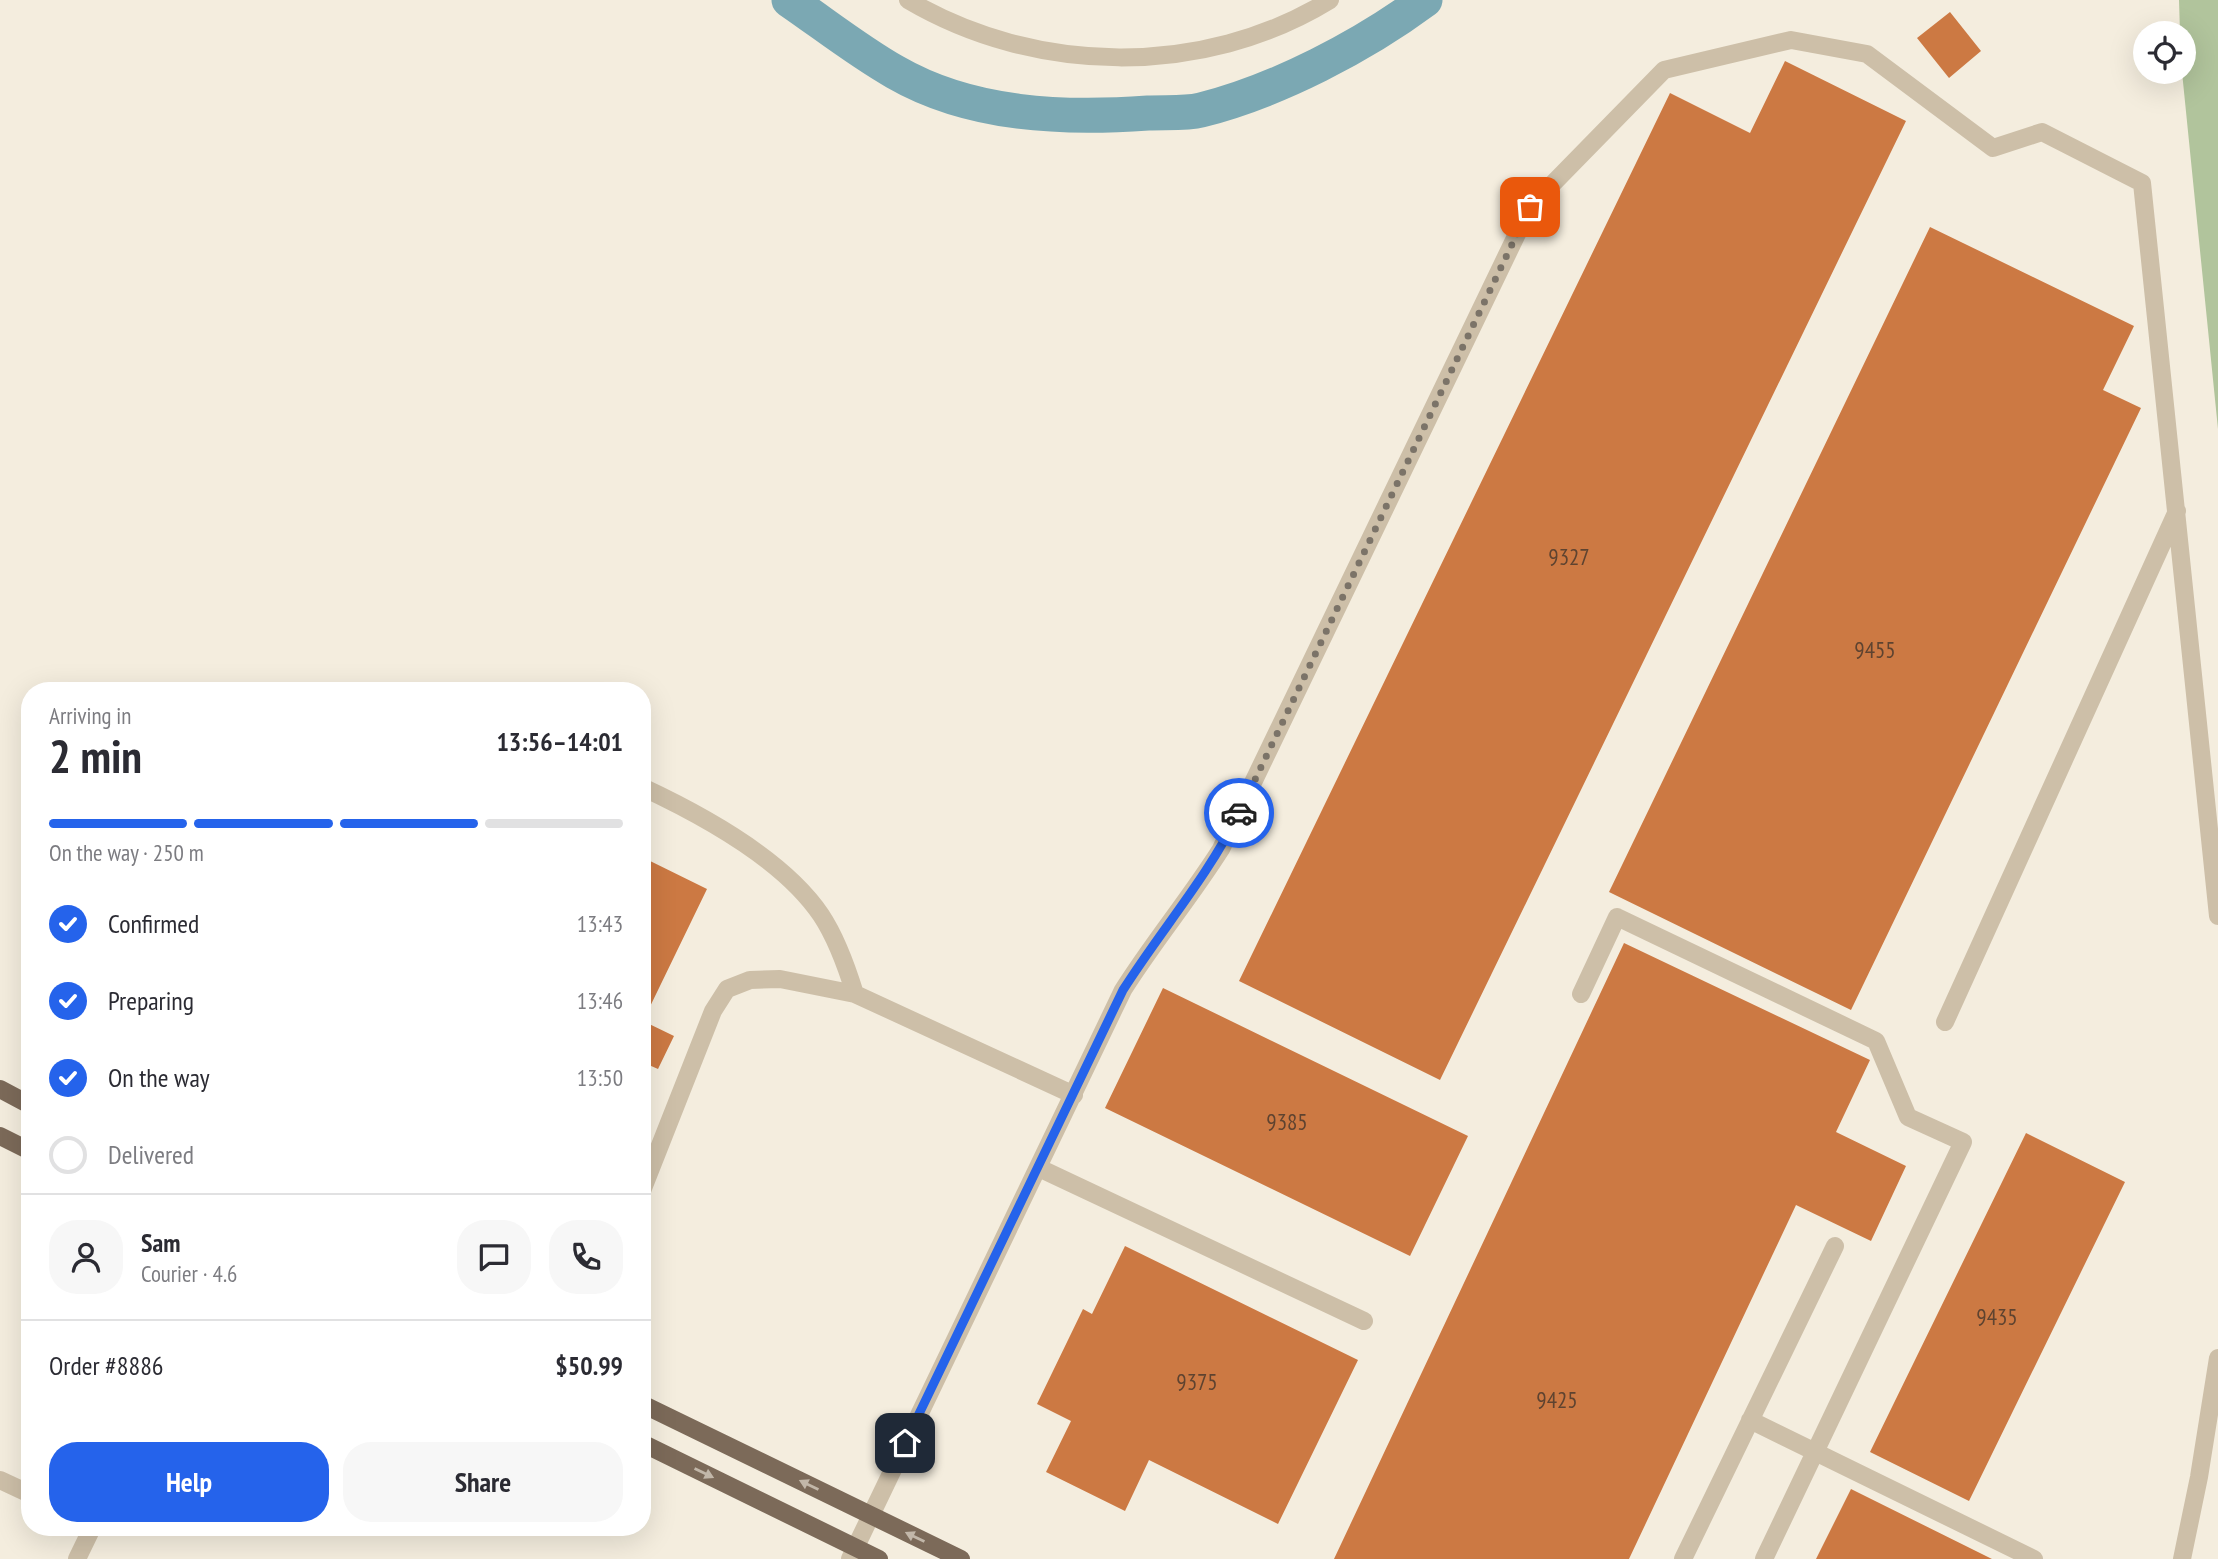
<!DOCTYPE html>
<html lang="en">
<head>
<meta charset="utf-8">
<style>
  :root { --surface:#fff; --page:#f7f7f7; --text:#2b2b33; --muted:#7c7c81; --line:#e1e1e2; --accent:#2563eb }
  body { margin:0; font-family:"PT Sans Narrow",sans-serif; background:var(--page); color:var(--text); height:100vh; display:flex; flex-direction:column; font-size:26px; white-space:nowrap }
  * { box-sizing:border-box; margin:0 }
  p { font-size:23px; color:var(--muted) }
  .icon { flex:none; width:38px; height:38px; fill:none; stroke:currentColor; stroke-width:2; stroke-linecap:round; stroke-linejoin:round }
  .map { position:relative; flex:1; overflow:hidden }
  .panel { position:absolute; left:21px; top:682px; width:630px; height:854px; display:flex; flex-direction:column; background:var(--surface); border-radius:28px; box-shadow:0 7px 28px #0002 }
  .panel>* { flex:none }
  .buttons { position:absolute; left:2133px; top:21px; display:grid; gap:14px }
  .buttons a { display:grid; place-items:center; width:63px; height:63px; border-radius:50%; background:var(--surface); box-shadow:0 7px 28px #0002; font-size:35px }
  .pin { position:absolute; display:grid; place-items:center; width:60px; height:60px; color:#fff; margin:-30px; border-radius:14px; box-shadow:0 4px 10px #0006 }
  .courier { position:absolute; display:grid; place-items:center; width:70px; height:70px; margin:-35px; border:5px solid #2563eb; border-radius:50%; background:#fff; color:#222; box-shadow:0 2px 9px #0007 }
  .overview em { font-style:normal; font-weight:800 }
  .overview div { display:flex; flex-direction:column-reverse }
  .overview { display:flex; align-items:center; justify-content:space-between; height:119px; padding:0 28px }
  h1 { font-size:46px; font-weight:800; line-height:52px }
  .bar { display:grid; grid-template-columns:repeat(4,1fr); gap:10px 7px; align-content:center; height:84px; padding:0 28px }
  .bar i { height:9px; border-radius:5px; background:var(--line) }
  .bar .current { background:var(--accent) }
  .bar p { grid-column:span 4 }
  .line { display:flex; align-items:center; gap:18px; padding:0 28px; border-top:2px solid var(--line) }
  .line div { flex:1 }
  .round { display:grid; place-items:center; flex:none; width:74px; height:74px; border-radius:28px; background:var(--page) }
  ol { padding:0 28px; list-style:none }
  li { display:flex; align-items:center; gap:21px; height:77px }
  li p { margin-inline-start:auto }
  li .icon { padding:7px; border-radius:50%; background:var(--accent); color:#fff; stroke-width:4 }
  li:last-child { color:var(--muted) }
  li i { width:38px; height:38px; border:4px solid var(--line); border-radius:50% }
  .cta { display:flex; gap:14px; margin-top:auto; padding:14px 28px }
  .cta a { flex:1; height:80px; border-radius:28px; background:var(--accent); color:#fff; font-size:28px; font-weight:800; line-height:80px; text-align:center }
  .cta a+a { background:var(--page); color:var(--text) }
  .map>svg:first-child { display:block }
  .green { fill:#b1c49c }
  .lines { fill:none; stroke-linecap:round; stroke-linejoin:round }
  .river { stroke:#7ba8b3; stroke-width:35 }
  .building { fill:#cc7943 }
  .minor { stroke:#cdbfa8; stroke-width:18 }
  .major { stroke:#7c6a59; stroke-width:18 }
  .oneway { fill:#c2b7a9 }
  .done { stroke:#7b7368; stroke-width:7; stroke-dasharray:0 12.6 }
  .route { stroke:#2563eb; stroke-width:9 }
  .labels { text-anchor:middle; stroke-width:5; stroke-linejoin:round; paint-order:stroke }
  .number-label { font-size:23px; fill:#5e4330 }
</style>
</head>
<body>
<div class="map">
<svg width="2218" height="1559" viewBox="0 0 2218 1559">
  <rect width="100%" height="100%" fill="#f4edde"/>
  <path class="green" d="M2179,0H2218V429L2182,72L2184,33H2180Z"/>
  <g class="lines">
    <path class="river" d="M789,0C824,24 858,51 895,72C971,116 1064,119 1148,113C1165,112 1185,114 1201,110C1277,91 1363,46 1425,0"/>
  </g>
  <path class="building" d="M1950,12L1981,51L1949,78L1917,38Z
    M1785,61L1906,121L1440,1080L1239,981L1670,93L1750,133Z
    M1930,227L2134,326L2103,390L2141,408L1851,1010L1609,892Z
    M642,857L707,889L643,1021L674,1036L658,1069L642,1062Z
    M1624,943L1870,1060L1836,1132L1906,1166L1871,1241L1796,1205L1629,1559H1334Z
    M1163,988L1468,1136L1410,1256L1105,1108Z
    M2026,1133L2125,1182L1969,1501L1870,1452Z
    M1125,1246L1358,1360L1278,1524L1149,1460L1125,1511L1046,1472L1071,1421L1037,1404L1083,1309L1092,1314Z
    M1851,1489L1992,1559H1816Z"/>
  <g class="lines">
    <path class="minor" d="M908,0C1035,75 1203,78 1330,0
      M642,787C702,815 784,860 821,915C837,939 847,968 855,994
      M1581,994L1617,917L1876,1041L1908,1117L1963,1142L1764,1559
      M1945,1022L2177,511
      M1039,1168L1364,1321
      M642,1191L713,1011L727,989L750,980L780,979L855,994L1074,1095
      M1750,1420L2034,1559
      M0,1480L30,1494
      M77,1559L92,1528
      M850,1559L1123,990C1154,941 1190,898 1221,849L1530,207L1664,70L1791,40L1867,54L1993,148L2042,132L2142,183L2218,916
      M1683,1559L1835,1246
      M2182,1559L2199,1477L2218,1358"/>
    <path class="major" d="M0,1089L30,1105
      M0,1136L30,1151
      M642,1404L961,1559
      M642,1443L879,1559"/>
  </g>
  <defs><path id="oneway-solid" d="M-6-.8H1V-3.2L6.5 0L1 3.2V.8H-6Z" transform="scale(1.75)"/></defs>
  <g class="oneway">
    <use href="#oneway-solid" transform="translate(704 1473) rotate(26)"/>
    <use href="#oneway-solid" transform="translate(809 1485) rotate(-154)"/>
    <use href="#oneway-solid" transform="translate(915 1537) rotate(-154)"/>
  </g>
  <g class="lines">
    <path class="done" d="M1239,813L1530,207"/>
    <path class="route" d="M905,1443L1123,990C1161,930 1207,878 1239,813"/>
  </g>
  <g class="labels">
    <g class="number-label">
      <text x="1569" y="565">9327</text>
      <text x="1875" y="658">9455</text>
      <text x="1287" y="1130">9385</text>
      <text x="1997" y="1325">9435</text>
      <text x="1197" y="1390">9375</text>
      <text x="1557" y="1408">9425</text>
    </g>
  </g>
</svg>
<div class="buttons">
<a><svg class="icon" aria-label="locate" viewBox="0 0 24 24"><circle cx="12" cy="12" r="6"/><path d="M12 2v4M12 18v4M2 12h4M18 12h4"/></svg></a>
</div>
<div class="pin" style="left:1530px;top:207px;background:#ea580c"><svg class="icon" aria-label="bag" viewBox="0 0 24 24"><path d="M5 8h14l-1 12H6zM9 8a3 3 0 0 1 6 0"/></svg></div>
<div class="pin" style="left:905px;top:1443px;background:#1f2937"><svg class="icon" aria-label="home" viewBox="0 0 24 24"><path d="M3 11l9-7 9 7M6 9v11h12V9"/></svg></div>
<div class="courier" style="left:1239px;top:813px"><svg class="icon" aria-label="car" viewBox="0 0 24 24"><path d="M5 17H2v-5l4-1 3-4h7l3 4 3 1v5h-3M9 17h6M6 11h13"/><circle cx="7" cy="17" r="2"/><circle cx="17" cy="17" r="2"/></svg></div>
<section class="panel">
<div class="overview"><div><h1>2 min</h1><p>Arriving in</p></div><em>13:56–14:01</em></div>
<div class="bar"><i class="current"></i><i class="current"></i><i class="current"></i><i></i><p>On the way · 250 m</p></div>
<ol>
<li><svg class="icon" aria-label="check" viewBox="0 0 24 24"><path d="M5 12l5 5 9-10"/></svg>Confirmed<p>13:43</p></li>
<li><svg class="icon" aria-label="check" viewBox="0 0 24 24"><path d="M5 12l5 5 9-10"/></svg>Preparing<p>13:46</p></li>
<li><svg class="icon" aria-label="check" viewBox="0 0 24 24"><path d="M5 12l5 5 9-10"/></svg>On the way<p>13:50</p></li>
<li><i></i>Delivered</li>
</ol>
<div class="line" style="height:126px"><a class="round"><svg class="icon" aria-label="person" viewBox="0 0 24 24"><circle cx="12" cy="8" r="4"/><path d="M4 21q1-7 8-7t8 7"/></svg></a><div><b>Sam</b><p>Courier · 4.6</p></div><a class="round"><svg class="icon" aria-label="chat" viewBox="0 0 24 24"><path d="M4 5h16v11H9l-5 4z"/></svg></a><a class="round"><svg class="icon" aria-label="phone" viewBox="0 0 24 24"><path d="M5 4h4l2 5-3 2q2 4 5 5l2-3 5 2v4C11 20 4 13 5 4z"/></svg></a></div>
<div class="line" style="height:91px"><div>Order #8886</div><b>$50.99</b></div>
<div class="cta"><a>Help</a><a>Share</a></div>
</section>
</div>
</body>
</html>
